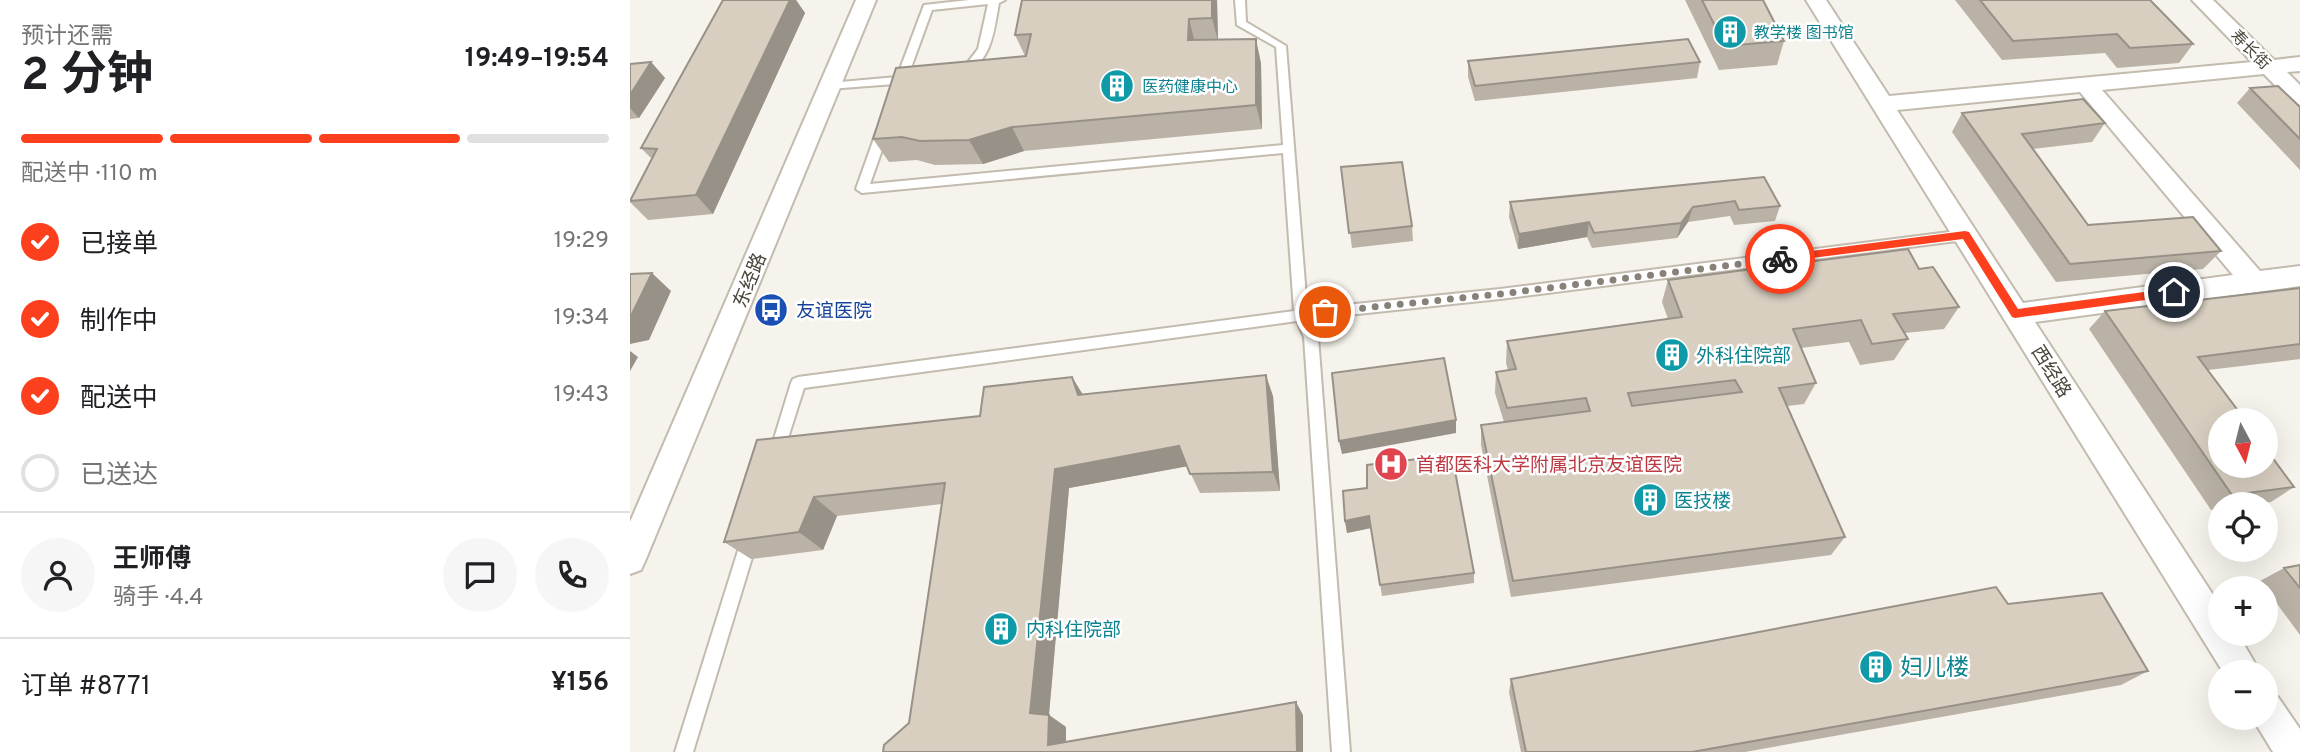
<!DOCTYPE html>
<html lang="zh">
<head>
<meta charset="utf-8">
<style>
  :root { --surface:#fff; --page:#f6f6f6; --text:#202124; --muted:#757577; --line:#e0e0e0; --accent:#fc3f1d }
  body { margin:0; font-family:Overpass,"Noto Sans SC",sans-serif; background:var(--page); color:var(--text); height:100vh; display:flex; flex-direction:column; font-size:26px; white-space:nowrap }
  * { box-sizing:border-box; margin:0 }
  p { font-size:23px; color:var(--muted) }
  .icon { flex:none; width:38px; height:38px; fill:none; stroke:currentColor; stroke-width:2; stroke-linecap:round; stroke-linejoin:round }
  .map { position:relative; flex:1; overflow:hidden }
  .panel { display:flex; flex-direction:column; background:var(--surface); width:630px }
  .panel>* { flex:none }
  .needle { width:46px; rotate:173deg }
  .buttons { position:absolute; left:1578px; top:408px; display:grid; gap:14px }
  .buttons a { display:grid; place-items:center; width:70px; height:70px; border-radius:50%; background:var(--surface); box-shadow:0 7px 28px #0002; font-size:35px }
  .pin { position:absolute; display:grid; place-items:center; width:60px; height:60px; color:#fff; margin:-30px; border:4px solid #fff; border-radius:50%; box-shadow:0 2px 7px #0007 }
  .courier { position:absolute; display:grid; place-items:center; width:70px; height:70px; margin:-35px; border:5px solid #fc3f1d; border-radius:50%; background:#fff; color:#222; box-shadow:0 2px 9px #0007 }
  .summary em { font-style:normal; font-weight:700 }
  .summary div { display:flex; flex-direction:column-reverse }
  .summary { display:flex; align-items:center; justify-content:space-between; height:119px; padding:0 21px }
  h1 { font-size:46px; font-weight:700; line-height:52px }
  .bar { display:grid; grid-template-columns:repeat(4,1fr); gap:10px 7px; align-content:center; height:84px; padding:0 21px }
  .bar i { height:9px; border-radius:5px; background:var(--line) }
  .bar .active { background:var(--accent) }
  .bar p { grid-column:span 4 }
  .line { display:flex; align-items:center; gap:18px; padding:0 21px; border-top:2px solid var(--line) }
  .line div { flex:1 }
  .round { display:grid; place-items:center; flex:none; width:74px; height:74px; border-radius:37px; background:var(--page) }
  ol { padding:0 21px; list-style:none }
  li { display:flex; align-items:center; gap:21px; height:77px }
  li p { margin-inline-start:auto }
  li .icon { padding:7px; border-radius:50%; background:var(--accent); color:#fff; stroke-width:4 }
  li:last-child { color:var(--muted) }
  li i { width:38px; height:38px; border:4px solid var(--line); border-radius:50% }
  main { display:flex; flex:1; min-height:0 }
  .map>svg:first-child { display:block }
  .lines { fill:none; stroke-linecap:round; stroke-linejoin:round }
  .lane-casing { stroke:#c2bbae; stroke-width:4 }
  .street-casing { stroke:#c2bbae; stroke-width:4 }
  .lane { fill:#fff; fill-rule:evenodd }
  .street { fill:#fff; fill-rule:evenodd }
  .wall { fill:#bab2a6 }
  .shaded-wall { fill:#979187 }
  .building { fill:#d8cfc1; stroke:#979187; stroke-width:2; fill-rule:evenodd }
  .route { fill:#fc3f1d }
  .done { stroke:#878178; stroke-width:7; stroke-dasharray:0 12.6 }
  .labels { text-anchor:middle; stroke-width:5; stroke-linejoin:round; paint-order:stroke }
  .far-culture-label { font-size:16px; fill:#0d838f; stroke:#fff; text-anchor:start }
  .far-street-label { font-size:16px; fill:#4b4439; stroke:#fff }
  .street-label { font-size:19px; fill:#4b4439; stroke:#fff }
  .transit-label { font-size:19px; fill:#164399; stroke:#fff; text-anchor:start }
  .culture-label { font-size:19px; fill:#0d838f; stroke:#fff; text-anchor:start }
  .health-label { font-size:19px; fill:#be3a42; stroke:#fff; text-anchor:start }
  .near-culture-label { font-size:23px; fill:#0d838f; stroke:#fff; text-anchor:start }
</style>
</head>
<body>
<main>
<section class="panel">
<div class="summary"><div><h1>2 分钟</h1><p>预计还需</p></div><em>19:49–19:54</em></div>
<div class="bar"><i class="active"></i><i class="active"></i><i class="active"></i><i></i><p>配送中 · 110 m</p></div>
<ol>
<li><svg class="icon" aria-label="check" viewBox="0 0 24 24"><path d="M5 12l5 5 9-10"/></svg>已接单<p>19:29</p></li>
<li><svg class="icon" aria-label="check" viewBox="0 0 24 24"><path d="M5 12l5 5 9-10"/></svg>制作中<p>19:34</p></li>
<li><svg class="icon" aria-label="check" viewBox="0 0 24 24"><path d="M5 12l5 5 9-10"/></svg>配送中<p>19:43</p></li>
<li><i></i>已送达</li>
</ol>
<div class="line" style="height:126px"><a class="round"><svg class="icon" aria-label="person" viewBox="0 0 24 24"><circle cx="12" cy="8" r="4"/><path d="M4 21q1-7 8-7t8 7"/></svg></a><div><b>王师傅</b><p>骑手 · 4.4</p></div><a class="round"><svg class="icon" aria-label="chat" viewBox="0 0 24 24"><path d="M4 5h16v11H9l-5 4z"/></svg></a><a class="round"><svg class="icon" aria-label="phone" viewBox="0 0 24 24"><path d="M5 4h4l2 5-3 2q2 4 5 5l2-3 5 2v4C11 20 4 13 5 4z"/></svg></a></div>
<div class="line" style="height:91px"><div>订单 #8771</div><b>¥156</b></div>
</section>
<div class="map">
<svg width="1670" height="752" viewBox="0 0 1670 752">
  <rect width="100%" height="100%" fill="#f6f3ec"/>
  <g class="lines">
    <g class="lane-casing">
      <path id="lane" d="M339,0H375L369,3C364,30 362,63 333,73L328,70L338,62L348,49L358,4L302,10L278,76L284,79L276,83L274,86H266L265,84L199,89L194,86L199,83L267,77L294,5Z
        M605,0H615L616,22L656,46L677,309L870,289L1335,230L1341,235L1335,240L870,299L680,319L688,337L720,752H702L674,337L667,321L174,388L151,460L146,461L141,460L139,455L161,383L163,379L168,377L664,311L653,153L232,193L226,189L247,130L253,126L259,130L240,184L653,145L646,47L607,25Z
        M120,531L126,533L128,538L63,752H45L112,538L114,533Z"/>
    </g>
    <g class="street-casing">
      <path id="street" d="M226,0H246L16,559L11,570L0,574V522Z
        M1176,0H1196L1259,96L1622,62L1562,0H1583L1644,60L1670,57V71L1657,72L1670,85V105L1662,103L1634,74L1472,90L1630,271L1670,266V286L1405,322L1591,607V634H1608L1630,672H1593ZM1450,92L1603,275L1393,303L1267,110Z
        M1636,692L1648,697L1670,729V752H1643L1624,721L1622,718H1636Z"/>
    </g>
    <use href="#lane" class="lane"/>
    <use href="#street" class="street"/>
  </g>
  <path class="wall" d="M93,0H166L175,13L83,214L18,220L0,202V200L22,159L11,148Z
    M392,0H587L588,40L631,63L632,129L394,151L353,164L305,165L287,160L259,162L243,139L395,56L385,35Z
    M1055,0H1133L1154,41L1147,65L1089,70Z
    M1325,0H1520L1563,44L1549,63L1487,68L1475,53L1372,60Z
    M838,61L1070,62L1067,78L845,101L838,77Z
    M21,62L35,78L9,118L0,119V64Z
    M1620,88L1670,107V170L1607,103Z
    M1332,113L1475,123L1462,142L1403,149L1458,225L1591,251L1573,269L1426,282L1322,132Z
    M711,167L782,226L783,241L722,248Z
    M1134,177L1150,206L1145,221L1104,225L1100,216L1058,222L1047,238L962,248L957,237L888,249L879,217L880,202Z
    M1289,269L1329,307L1314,329L1275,333L1278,339L1264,360L1230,365L1219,342L1171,348L1186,383L1174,404L1157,406L1215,537L1201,555L881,597L851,445V425L874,422L865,393L866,372L878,370L876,363L877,341L1038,319L1032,302L1038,280Z
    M1670,288V359L1578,370L1664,487L1641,502L1626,504H1591V509L1581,510L1459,329L1475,311Z
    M453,395L643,396L650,491L570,493L557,466L439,488L419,715L436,727V742L673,715V752H253L279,723L312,504L207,516L193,550L121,559L94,542L350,416Z
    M713,491L844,573V583L752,596L741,528L717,533L715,521Z
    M1670,565V635L1630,581L1654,568Z
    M1378,604L1518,671L1491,685L1115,752H891L879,692L881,679Z"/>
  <path class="shaded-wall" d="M160,0H166L175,13L83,214L66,195Z
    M582,0H587L588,41L582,18Z
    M559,19L565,43L558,40Z
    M626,39L631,63L632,129L626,105Z
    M21,62L35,78L9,118L0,108V95Z
    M382,127L394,151L353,164L339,140Z
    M1063,207L1058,222L1047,238L1051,223Z
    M959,222L957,237L888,249L889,234Z
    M22,273L41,291L19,340L0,344V318Z
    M0,351L8,357L0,371Z
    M636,375L643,396L650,491L643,472Z
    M442,377L455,398L448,395Z
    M826,420V433L712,454L709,441Z
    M549,446L559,466L439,488L418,725L400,713L425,469Z
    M184,497L207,516L193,550L169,532Z
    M739,516L741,528L717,533L715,521Z
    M666,702L673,715V752H667Z
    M419,715L436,727V752L418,745Z"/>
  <path class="building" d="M93,0H160L66,195L0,201L27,149L11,148Z
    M392,0H582V18L559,19L558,40L626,39V105L382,127L339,140L290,141L272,137L243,139L266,68L396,56L401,34L385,35Z
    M1072,0H1133L1154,41L1095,46Z
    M1350,0H1520L1563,44L1500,48L1487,34L1383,41Z
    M1058,39L1070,62L845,86L838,61Z
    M21,62L0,95V64Z
    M1648,86L1670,107V139L1620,88Z
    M1453,99L1475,123L1392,134L1458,225L1563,217L1591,251L1440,264L1332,113Z
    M772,162L782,226L719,233L711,167Z
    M1134,177L1150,206L1109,210L1105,201L1063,207L1051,223L964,233L959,222L889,234L880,202Z
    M1278,249L1289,269L1303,267L1329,307L1263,314L1278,339L1242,344L1231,320L1163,329L1186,383L1149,388L1215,537L883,581L851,425L960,411L956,398L877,408L866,372L886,369L877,341L1052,317L1038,280ZM1105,380L1112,392L1002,406L998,393Z
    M22,273L0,318V274Z
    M1670,288V344L1568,357L1615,420H1591V466H1636V449L1664,487L1602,495L1475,311Z
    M814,358L826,420L709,441L702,373Z
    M636,375L643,472L560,474L549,446L425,469L400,713L419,715L418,745L666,702L667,752H253L254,745L279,723L315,483L184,497L169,532L94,542L127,440L350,416L354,387L442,377L448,395Z
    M822,455L844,573L750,585L739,516L715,521L713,491L737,488V465Z
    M1670,565V588L1654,568Z
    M1366,587L1378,604L1472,593L1518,671L1062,752H896L881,679Z"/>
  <path class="route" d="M1335,231L1339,232L1388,309L1544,288L1549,292L1544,296L1385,318L1382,317L1333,239L1150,262L1144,259L1150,255Z"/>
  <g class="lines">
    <path class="done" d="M695,312L870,294L1150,259"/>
  </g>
  <defs>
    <g id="building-disc" transform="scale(1.75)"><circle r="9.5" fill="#0f9aa8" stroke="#fff"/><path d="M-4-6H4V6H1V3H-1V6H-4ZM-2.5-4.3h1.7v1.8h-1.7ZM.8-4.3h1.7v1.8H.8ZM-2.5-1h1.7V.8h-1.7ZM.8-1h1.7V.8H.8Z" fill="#fff"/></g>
    <g id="bus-disc" transform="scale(1.75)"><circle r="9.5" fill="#1a4fb4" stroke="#fff"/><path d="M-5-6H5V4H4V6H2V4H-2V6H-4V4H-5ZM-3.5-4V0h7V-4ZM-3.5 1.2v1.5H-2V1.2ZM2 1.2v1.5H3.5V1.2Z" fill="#fff"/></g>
    <g id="hospital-disc" transform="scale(1.75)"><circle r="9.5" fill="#e0444e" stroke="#fff"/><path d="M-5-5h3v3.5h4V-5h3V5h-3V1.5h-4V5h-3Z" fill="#fff"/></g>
  </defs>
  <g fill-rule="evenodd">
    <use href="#building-disc" x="1100" y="32"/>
    <use href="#building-disc" x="487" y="86"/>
    <use href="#bus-disc" x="141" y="310"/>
    <use href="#building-disc" x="1042" y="355"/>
    <use href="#hospital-disc" x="761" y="464"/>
    <use href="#building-disc" x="1020" y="500"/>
    <use href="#building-disc" x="371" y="629"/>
    <use href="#building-disc" x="1246" y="667"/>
  </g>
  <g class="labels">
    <g class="far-culture-label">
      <text x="1124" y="38">教学楼 图书馆</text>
      <text x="512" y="92">医药健康中心</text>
    </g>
    <g class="far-street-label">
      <text transform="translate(1621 49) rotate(45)" y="6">寿长街</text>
    </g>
    <g class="street-label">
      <text transform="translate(119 280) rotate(-68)" y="7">东经路</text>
      <text transform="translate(1422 371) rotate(58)" y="7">西经路</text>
    </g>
    <g class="transit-label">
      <text x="166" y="317">友谊医院</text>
    </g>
    <g class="culture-label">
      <text x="1066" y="362">外科住院部</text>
      <text x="1044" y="507">医技楼</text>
      <text x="396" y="636">内科住院部</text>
    </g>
    <g class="health-label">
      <text x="786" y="471">首都医科大学附属北京友谊医院</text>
    </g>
    <g class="near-culture-label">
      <text x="1270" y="675">妇儿楼</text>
    </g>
  </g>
</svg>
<div class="buttons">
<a><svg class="needle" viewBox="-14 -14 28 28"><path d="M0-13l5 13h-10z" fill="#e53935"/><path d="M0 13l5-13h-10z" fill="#757577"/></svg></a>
<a><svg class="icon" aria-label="locate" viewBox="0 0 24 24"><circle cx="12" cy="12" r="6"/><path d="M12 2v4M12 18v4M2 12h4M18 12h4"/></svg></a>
<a>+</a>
<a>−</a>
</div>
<div class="pin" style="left:695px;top:312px;background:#ea580c"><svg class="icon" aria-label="bag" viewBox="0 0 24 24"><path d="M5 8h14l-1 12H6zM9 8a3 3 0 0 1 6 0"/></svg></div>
<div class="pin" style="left:1544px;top:292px;background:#1f2937"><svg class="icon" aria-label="home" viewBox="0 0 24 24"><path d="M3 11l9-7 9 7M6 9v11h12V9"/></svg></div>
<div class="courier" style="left:1150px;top:259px"><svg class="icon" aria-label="bike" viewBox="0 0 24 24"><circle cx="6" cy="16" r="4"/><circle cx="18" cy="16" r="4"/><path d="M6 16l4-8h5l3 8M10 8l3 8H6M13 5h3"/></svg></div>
</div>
</main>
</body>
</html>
